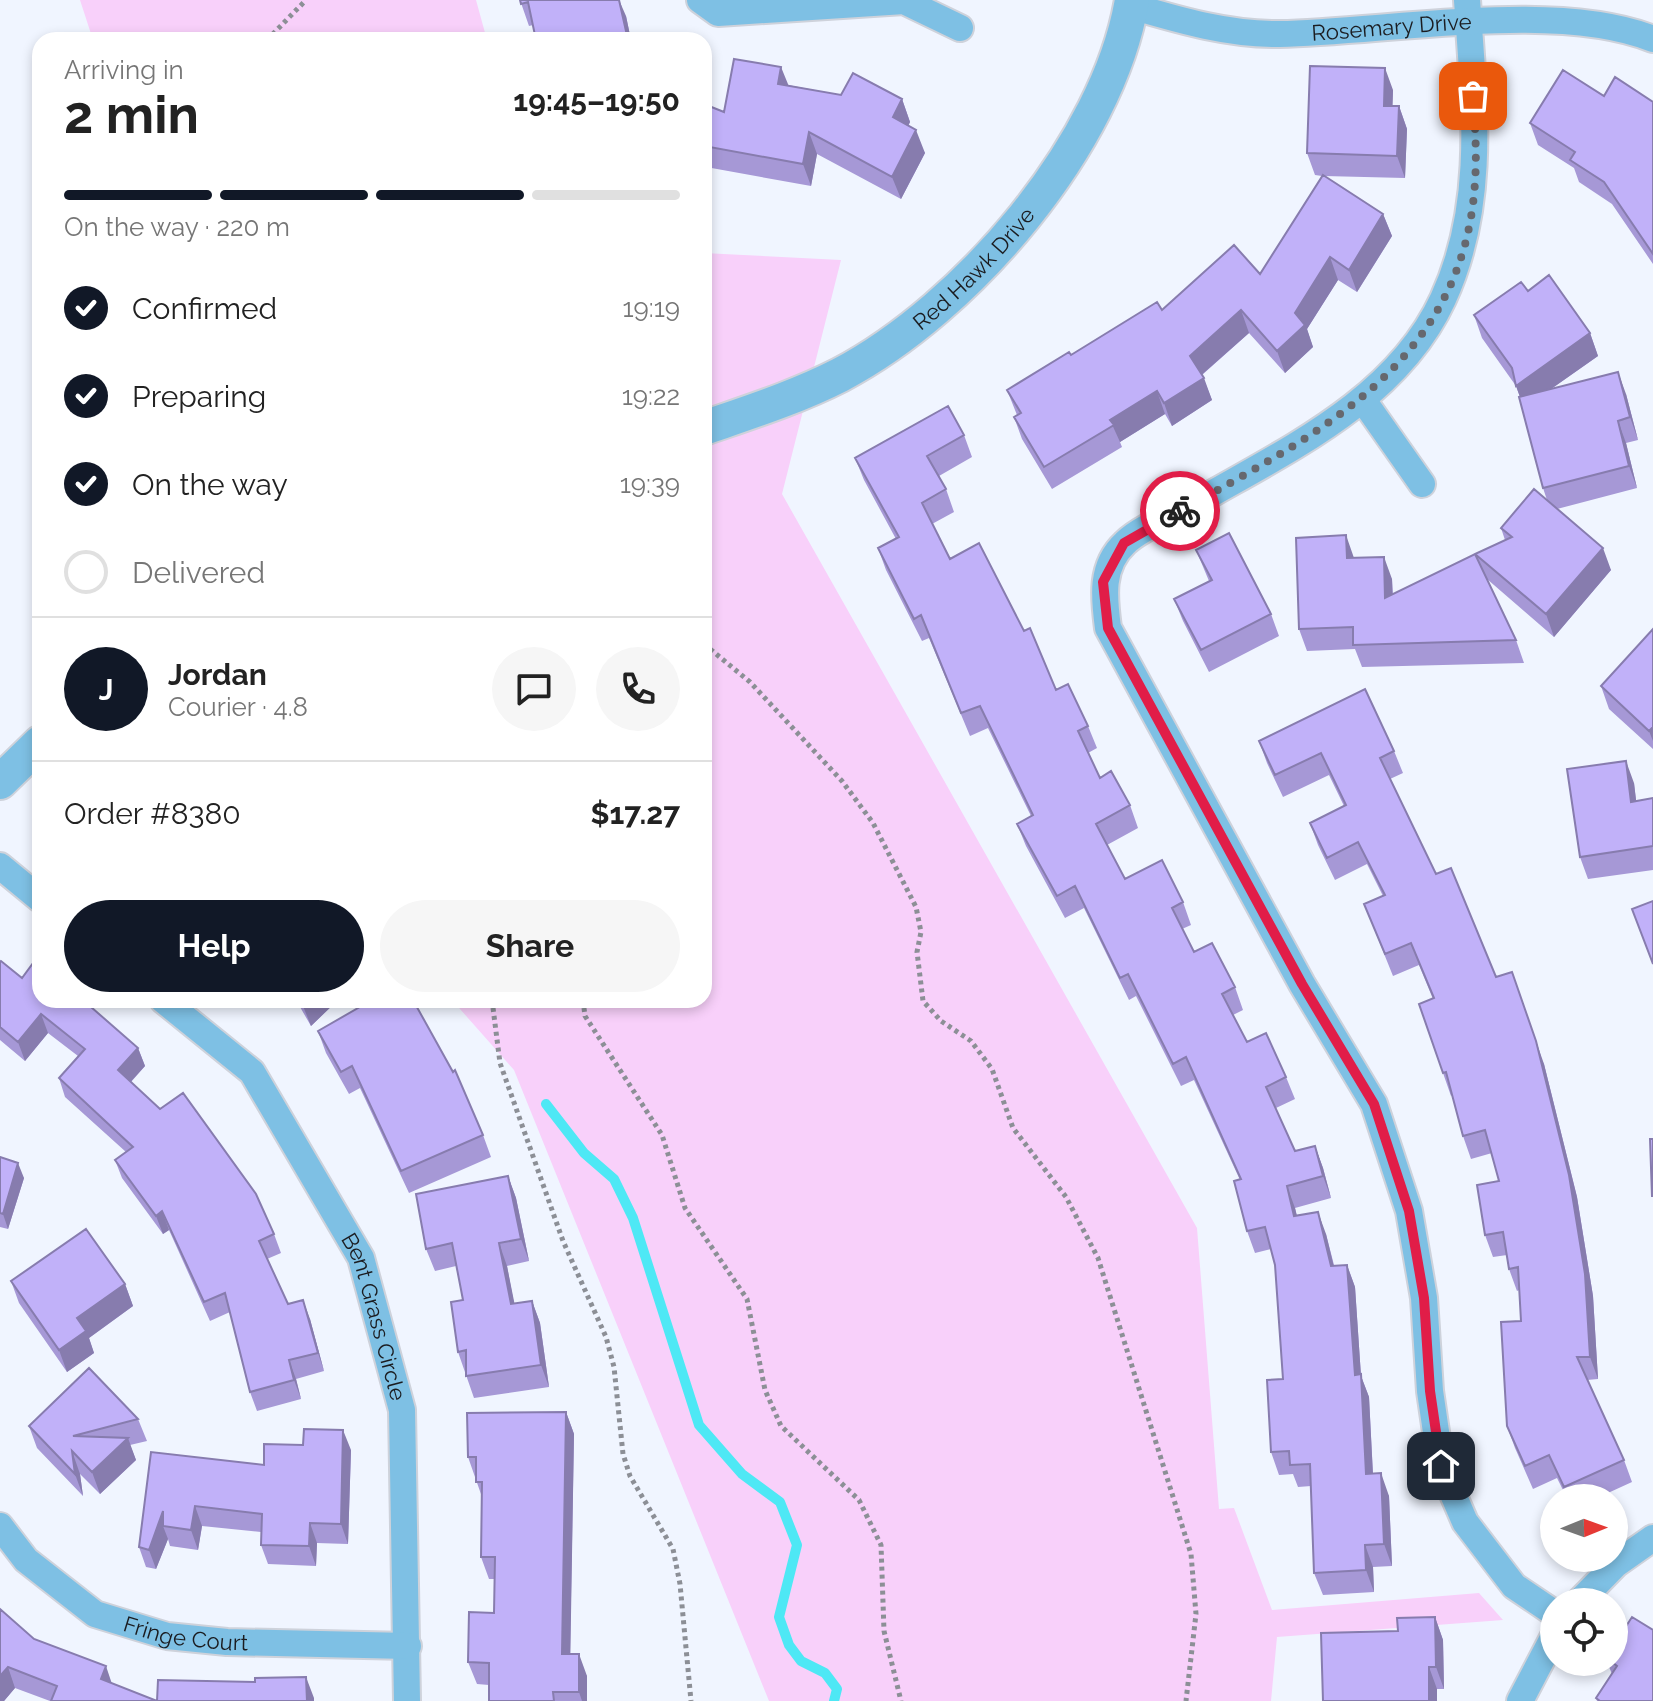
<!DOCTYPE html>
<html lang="en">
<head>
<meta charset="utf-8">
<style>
  :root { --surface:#fff; --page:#f6f6f6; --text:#222; --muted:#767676; --line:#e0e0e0; --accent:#111827 }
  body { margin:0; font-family:Raleway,sans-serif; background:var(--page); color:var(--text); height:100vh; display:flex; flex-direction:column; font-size:30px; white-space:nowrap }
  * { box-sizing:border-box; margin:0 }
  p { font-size:26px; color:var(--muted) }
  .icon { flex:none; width:44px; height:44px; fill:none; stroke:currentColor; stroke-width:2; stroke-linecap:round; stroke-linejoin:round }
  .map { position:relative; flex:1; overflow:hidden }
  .sheet { position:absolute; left:32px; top:32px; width:680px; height:976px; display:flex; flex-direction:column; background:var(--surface); border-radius:24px; box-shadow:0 4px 12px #0003 }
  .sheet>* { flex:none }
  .needle { width:52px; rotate:89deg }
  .buttons { position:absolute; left:1540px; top:1484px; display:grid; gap:16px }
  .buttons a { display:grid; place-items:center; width:88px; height:88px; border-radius:50%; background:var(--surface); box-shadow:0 4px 12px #0003; font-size:40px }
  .pin { position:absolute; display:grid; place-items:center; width:68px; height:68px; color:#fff; margin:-34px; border-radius:16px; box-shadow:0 4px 12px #0006 }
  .courier { position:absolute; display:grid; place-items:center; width:80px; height:80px; margin:-40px; border:6px solid #e11d48; border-radius:50%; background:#fff; color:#222; box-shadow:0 2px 10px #0007 }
  .head em { font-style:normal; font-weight:700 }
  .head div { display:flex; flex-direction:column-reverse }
  .head { display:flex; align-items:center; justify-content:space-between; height:136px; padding:0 32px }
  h1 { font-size:52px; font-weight:700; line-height:60px }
  .bar { display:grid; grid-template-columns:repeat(4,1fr); gap:12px 8px; align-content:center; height:96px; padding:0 32px }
  .bar i { height:10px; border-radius:6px; background:var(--line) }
  .bar .active { background:var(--accent) }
  .bar p { grid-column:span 4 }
  .line { display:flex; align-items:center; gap:20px; padding:0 32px; border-top:2px solid var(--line) }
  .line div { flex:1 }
  .round { display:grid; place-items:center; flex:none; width:84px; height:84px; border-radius:42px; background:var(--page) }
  ol { padding:0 32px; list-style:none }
  li { display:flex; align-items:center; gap:24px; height:88px }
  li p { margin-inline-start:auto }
  li .icon { padding:8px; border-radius:50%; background:var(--accent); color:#fff; stroke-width:4 }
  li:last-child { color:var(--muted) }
  li i { width:44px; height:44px; border:4px solid var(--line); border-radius:50% }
  .cta { display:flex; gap:16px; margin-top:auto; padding:16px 32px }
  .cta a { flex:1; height:92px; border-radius:48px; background:var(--accent); color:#fff; font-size:32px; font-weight:700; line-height:92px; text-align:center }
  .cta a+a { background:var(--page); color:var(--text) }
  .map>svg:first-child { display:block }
  .green { fill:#f8d0fa }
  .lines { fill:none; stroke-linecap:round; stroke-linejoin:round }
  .stream { stroke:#4ee8f5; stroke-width:10 }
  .minor-casing { stroke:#ced2db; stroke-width:30 }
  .tertiary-casing { stroke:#ced2db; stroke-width:38 }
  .path { stroke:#8c8f96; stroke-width:5; stroke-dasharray:4 4; stroke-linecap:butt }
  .minor { stroke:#7ec0e4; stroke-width:26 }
  .tertiary { stroke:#7ec0e4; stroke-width:34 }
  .wall { fill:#a698d6 }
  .shaded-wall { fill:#877cae }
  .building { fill:#c1b1f9; stroke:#877cae; stroke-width:2 }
  .done { stroke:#66686e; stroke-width:8; stroke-dasharray:0 14.4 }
  .route { stroke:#e11d48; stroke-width:10 }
  .labels { text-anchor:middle; stroke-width:6; stroke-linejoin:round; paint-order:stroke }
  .street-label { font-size:22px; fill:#1b1c20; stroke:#fff }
</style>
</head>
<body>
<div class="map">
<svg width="1653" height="1701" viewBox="0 0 1653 1701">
  <rect width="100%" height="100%" fill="#f0f5ff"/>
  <path class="green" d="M80,0H476L487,40H93Z
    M704,253L841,260L782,494L1197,1228L1219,1509L1234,1508L1272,1610L1479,1593L1503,1620L1277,1637L1271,1701H769L514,1070L452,1000H704Z"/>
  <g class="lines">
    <path class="stream" d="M546,1104L584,1153L614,1179L633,1218L699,1425L742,1474L780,1502L797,1545L779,1617L789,1645L801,1661L825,1673L837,1689L834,1701"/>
    <g class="minor-casing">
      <g id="minor">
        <path d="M700,0L718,13L904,1L960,28"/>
        <path d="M1467,0C1474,101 1487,204 1443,299C1397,399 1289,449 1199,501C1178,513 1141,527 1125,543C1100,566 1104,598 1108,628L1302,984L1374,1104L1409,1211L1424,1298L1430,1391L1441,1466L1465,1522L1514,1586L1554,1613"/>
        <path id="s1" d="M1131,6C1179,20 1229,35 1280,34C1387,32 1556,0 1653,39"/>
        <path d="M1363,400L1422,484"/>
        <path d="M0,866L40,899"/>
        <path id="s2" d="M163,1000L252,1072L361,1258L402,1410L407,1701"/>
        <path id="s3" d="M0,1526L26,1560L95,1614L167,1636L227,1642L408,1646"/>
        <path d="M1579,1602L1616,1564L1653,1538"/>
        <path d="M1520,1701L1554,1636"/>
      </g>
    </g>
    <g class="tertiary-casing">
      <g id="tertiary">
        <path id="s4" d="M704,428C750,412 797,397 840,375C967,308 1108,144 1132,0"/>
        <path d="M0,782L40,743"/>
      </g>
    </g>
    <path class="path" d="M267,40L306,0
      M704,644L750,682L842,781L873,823L916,907L921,932L917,952L923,1001L941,1021L971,1041L992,1069L1013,1128L1066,1197L1098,1258L1191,1554L1196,1614L1186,1701
      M492,1000L500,1063L563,1241L606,1337L614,1367L623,1454L630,1476L673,1549L680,1584L691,1701
      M583,1000L585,1016L662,1135L685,1208L747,1299L765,1390L781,1426L859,1500L881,1545L884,1631L901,1701"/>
    <use href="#minor" class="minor"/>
    <use href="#tertiary" class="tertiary"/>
  </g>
  <path class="wall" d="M520,0L626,16L631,40H536L533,25L529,26Z
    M788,85L841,95L902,99L910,122L908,126L925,153L901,199L817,154L811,186L706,167L704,173V104L724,112Z
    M1393,90L1392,106H1399L1407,129L1405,178L1324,176L1383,214L1392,236L1357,292L1338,280L1307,329L1313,347L1285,373L1249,333L1202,375L1212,400L1172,426L1165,414L1120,442L1122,447L1052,489L1022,439L1014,417L1017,415L1007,390L1071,355L1162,310L1260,274L1322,176L1315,175L1307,153Z
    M1604,96L1653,102V264L1612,204L1579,182L1574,168L1538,145L1530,123Z
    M1528,291L1590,333L1598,356L1551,389L1626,394L1638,440L1626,443L1637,488L1557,509L1611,570L1554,637L1487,579L1516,640L1524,663L1362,667L1355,649L1307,651L1299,629L1354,558L1392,579L1393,594L1505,540L1501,528L1547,500L1543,488L1520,397L1516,386L1482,338L1474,315Z
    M964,435L972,457L939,476L946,489L954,512L932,524L950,559L1024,631L1056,690L1088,726L1097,748L1088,753L1100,778L1130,805L1138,828L1107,845L1125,879L1183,902L1191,925L1182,929L1194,952L1235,987L1243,1010L1233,1015L1247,1042L1286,1077L1295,1099L1276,1108L1295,1151L1315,1146L1323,1168L1331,1198L1295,1208L1297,1216L1326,1234L1334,1265H1347L1355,1287L1361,1376L1369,1397L1373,1474L1389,1496L1392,1566L1373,1567L1374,1592L1323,1595L1314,1573L1311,1486L1298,1487L1293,1474L1279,1475L1271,1452L1283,1379L1275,1265L1271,1249L1255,1253L1247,1231L1240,1180L1194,1080L1181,1086L1136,996L1129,1000L1084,908L1065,918L1026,846L1017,824L1031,816L988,728L970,736L929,638L922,641L886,570L878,548L896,539L864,480L855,458Z
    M1196,550L1271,614L1279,636L1209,672L1183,621L1174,599L1209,581Z
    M1653,629V749L1609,709L1601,686Z
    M1259,741L1394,751L1403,773L1390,779L1436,874L1496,977L1544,1064L1577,1197L1593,1296L1598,1379L1587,1380L1624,1460L1632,1482L1597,1498H1567L1557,1478L1533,1489L1515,1448L1507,1426L1521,1321L1519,1290L1517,1291L1509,1269L1507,1255L1493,1257L1485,1235L1499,1181L1492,1153L1471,1159L1463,1136L1452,1095L1451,1096L1419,1004L1433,999L1419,965L1393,976L1364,904L1383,896L1367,864L1335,880L1318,845L1310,823L1344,806L1329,775L1283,797L1267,763Z
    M1634,783L1636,801L1653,798V870L1588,879L1580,857Z
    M0,962L22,978L138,1048L145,1066L131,1082L274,1234L281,1253L267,1259L288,1304L310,1319L324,1371L296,1379L301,1399L257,1411L250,1392L230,1312L210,1321L169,1230L163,1234L122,1178L115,1160L126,1152L65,1097L59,1078L78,1056L48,1033L25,1061L0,1040Z
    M296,1000H338L311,1026Z
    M318,1031L453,1072L483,1135L491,1157L409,1193L360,1088L349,1094L326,1053Z
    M0,1157L24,1178L8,1229L0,1227Z
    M508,1176L516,1198L529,1261L507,1266L514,1304L532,1301L540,1323L549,1387L474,1398L458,1352L463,1300L456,1266L435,1271L426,1249Z
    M11,1281L125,1284L133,1306L89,1338L94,1353L67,1372L19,1303Z
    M566,1412L574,1434L570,1654L587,1676V1701H489V1685L477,1684L468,1662L494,1613V1579H489L481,1557L482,1497L468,1457Z
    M138,1419L147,1441L130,1445L136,1460L100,1494L80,1474L83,1496L37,1448L29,1426Z
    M351,1450L348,1544L317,1543L316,1566L268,1564L261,1545V1532L202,1526L198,1550L170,1546L168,1539L156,1569L146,1567L139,1547L151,1452L264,1465Z
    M0,1609L34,1639L112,1683L157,1701L314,1698V1701H50L15,1688L4,1701H0Z
    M1435,1617L1443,1640L1444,1689H1437V1701H1323L1398,1631Z
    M1607,1662H1614L1653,1701H1597L1596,1698L1612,1674Z"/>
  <path class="shaded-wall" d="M619,0L626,16L631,40H628Z
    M781,67L790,89L778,84Z
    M1385,68L1393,90L1392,129L1384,106Z
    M902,99L910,122L901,140L893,117Z
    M1399,106L1407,129L1405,178L1397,156Z
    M916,130L925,153L901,199L892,177Z
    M809,132L817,154L811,186L803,164Z
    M1383,214L1392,236L1357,292L1349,270Z
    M1330,257L1338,280L1307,329L1313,347L1285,373L1277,351L1295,313Z
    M1241,310L1249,333L1198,378L1190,356Z
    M1590,333L1598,356L1524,408L1516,386Z
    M1618,372L1626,394L1638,440L1630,417Z
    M1204,378L1212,400L1172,426L1164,403Z
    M1157,391L1165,414L1120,442L1110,420Z
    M1618,421L1626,443L1637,488L1629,466Z
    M1346,535L1354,558H1347Z
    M1603,548L1611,570L1554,637L1546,614Z
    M1384,557L1392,579L1393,620L1385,598Z
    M1653,727V741L1649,731Z
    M1626,761L1634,783L1639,824L1631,802Z
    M1512,972L1544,1064L1577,1197L1593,1296L1598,1379L1590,1357Z
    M309,1000H338L311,1026L303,1006Z
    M41,1014L48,1033L25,1061L18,1042Z
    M138,1048L145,1066L125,1088L118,1070Z
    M1315,1146L1323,1168L1331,1198L1323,1176Z
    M18,1163L24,1178L8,1229L3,1214Z
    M508,1176L516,1198L529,1261L521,1239Z
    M1287,1186L1295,1208L1302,1238L1294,1216Z
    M162,1211L169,1230L163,1234L156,1216Z
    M1318,1212L1326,1234L1339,1288L1331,1266Z
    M499,1243L507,1266L519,1326L511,1304Z
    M1347,1265L1355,1287L1361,1376L1369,1397L1374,1496L1366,1474L1355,1375Z
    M125,1284L133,1306L89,1338L94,1353L67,1372L59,1350L77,1318Z
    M303,1300L310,1319L324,1371L318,1353Z
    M532,1301L540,1323L549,1387L541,1365Z
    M289,1360L296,1379L301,1399L294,1380Z
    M566,1412L574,1434L570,1676L562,1654Z
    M343,1430L351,1450L348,1544L341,1524Z
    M128,1438L136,1460L100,1494L92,1472Z
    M72,1451L80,1474L83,1496L75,1474Z
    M1381,1473L1389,1496L1392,1566L1384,1544Z
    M195,1506L202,1526L198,1550L191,1530Z
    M163,1511V1526L168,1539L156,1569L149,1550Z
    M310,1523L317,1543L316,1566L309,1546Z
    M1365,1545L1373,1567L1374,1592L1366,1570Z
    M1435,1617L1443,1640L1444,1689L1436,1667Z
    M579,1654L587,1676V1701H582L579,1692Z
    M106,1666L113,1687L101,1679Z
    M8,1667L15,1688L4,1701H0V1676Z
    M1429,1667L1437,1689V1701H1429Z
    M306,1677L314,1698V1701H307Z"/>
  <path class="building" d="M520,0H619L628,40H536L528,2L521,4Z
    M734,59L781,67L778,84L841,95L853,73L902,99L893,117L916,130L892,177L809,132L803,164L704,146V104L724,112Z
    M1310,66L1385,68L1384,106H1399L1397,156L1307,153Z
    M1563,70L1604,96L1615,77L1653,102V254L1604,182L1570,160L1575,152L1530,123Z
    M1323,175L1383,214L1349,270L1330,257L1295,313L1305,325L1277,351L1241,310L1190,356L1204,378L1164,403L1157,391L1110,420L1114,425L1044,467L1014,417L1021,413L1007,390L1069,352L1071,355L1157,302L1162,310L1234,245L1260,274Z
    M1549,275L1590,333L1516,386L1512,368L1474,315L1521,282L1528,291Z
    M1618,372L1630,417L1618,421L1629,466L1543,488L1519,397Z
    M948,406L964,435L927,456L946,489L922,503L950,559L979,543L1024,631L1030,628L1056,690L1068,684L1088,726L1078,731L1100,778L1111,771L1130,805L1096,824L1125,879L1162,860L1183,902L1172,908L1194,952L1212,943L1235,987L1222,994L1247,1042L1266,1033L1286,1077L1266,1087L1295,1151L1315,1146L1323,1176L1287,1186L1294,1216L1318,1212L1331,1266L1347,1265L1355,1375L1361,1374L1366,1474L1381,1473L1384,1544L1365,1545L1366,1570L1314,1573L1310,1464L1290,1465L1289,1451L1271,1452L1267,1380L1283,1379L1275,1265L1265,1227L1247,1231L1234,1181L1241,1179L1186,1057L1173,1064L1128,974L1120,978L1075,886L1057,896L1017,824L1033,815L980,706L961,713L921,615L914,619L878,548L899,537L855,458Z
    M1534,489L1603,548L1546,614L1475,554L1512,537L1501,528Z
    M1229,533L1271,614L1201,650L1174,599L1212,580L1196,550Z
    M1346,535L1347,558L1384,557L1385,598L1475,554L1516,640L1353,645V627L1299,629L1296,538Z
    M1653,629V727L1649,731L1601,686Z
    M1365,689L1394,751L1380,758L1436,874L1451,868L1496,977L1512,972L1536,1041L1569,1175L1585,1274L1590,1357H1577L1624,1460L1564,1487L1549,1455L1525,1466L1507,1426L1501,1322L1521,1321L1518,1267L1509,1269L1503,1232L1485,1235L1477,1185L1499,1181L1485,1130L1463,1136L1446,1072L1443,1073L1419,1004L1434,998L1411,943L1385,954L1364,904L1385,895L1358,842L1327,858L1310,823L1346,805L1321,753L1275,775L1259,741Z
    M1626,761L1631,802L1653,798V846L1580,857L1567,769Z
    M1653,901V964L1632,909Z
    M36,959L40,963V1000H83L138,1048L118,1070L160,1109L183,1093L256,1194L274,1234L259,1241L288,1304L303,1300L318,1353L289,1360L294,1380L250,1392L225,1293L204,1302L162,1211L156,1216L115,1160L133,1147L59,1078L85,1049L41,1014L18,1042L0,1027V962L1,961L22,978Z
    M300,1000H309L303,1006Z
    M372,1000H413L453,1072L455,1070L483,1135L401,1171L352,1066L341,1072L318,1031Z
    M1650,1139H1653V1196H1652Z
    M0,1157L18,1163L3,1214L0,1213Z
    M508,1176L521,1239L499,1243L511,1304L532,1301L541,1365L466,1376V1350L458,1352L451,1302L463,1300L452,1243L426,1249L416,1194Z
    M86,1229L125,1284L77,1318L86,1331L59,1350L11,1281Z
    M89,1368L138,1419L73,1436L128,1438L92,1472L72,1451L75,1474L29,1426Z
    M566,1412L562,1654H579V1692H553L554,1701H489V1663L468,1662L469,1612L494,1613L495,1557H481L482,1482H476V1457H468L467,1413Z
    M304,1429L343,1430L341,1524L310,1523L309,1546L261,1545L262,1514L195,1506L191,1530L163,1526V1511L149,1550L139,1547L151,1452L264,1465V1444L303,1445Z
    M0,1609L34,1639L106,1666L101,1679L157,1701L158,1680L255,1682V1678L306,1677L307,1701H51L57,1686L8,1667L0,1676Z
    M1435,1617L1436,1667H1429V1701H1323L1321,1633L1398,1631L1397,1618Z
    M1632,1617L1653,1630V1701H1600L1596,1698L1617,1666L1612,1662H1614V1645Z"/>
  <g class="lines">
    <path class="done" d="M1180,511C1319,433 1464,363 1475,182C1477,154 1475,125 1473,96"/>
    <path class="route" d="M1180,511L1124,543L1103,582L1108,628L1302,984L1374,1104L1409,1211L1424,1298L1430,1391L1441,1466"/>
  </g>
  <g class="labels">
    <g class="street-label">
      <text dy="8" stroke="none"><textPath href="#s1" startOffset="264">Rosemary Drive</textPath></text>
      <text dy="8" stroke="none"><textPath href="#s4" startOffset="318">Red Hawk Drive</textPath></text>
      <text dy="8" stroke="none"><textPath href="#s2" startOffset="390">Bent Grass Circle</textPath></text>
      <text dy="8" stroke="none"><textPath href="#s3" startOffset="224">Fringe Court</textPath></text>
    </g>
  </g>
</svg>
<div class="buttons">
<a><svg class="needle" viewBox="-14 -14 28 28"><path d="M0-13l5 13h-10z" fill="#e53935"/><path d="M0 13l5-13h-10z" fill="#767676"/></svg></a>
<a><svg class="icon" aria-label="locate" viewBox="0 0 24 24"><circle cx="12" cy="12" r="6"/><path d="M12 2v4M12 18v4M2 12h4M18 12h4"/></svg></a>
</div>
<div class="pin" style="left:1473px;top:96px;background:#ea580c"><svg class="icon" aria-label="bag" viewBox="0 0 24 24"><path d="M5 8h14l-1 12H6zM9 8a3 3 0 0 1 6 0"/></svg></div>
<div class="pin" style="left:1441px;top:1466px;background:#1f2937"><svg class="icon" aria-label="home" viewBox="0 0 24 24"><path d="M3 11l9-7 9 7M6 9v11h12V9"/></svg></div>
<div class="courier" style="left:1180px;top:511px"><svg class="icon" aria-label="bike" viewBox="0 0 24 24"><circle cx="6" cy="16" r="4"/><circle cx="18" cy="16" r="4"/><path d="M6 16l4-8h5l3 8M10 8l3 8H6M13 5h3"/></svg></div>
<section class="sheet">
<div class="head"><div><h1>2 min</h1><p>Arriving in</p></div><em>19:45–19:50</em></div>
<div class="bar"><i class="active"></i><i class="active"></i><i class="active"></i><i></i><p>On the way · 220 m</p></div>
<ol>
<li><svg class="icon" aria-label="check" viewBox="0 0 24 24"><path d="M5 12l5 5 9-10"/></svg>Confirmed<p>19:19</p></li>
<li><svg class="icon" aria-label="check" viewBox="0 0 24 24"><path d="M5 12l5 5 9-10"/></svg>Preparing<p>19:22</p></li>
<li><svg class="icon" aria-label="check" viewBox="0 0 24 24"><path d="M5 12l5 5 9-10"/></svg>On the way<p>19:39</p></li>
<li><i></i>Delivered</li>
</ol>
<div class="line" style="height:144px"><b class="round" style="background:var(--accent);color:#fff">J</b><div><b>Jordan</b><p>Courier · 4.8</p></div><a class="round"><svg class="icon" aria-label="chat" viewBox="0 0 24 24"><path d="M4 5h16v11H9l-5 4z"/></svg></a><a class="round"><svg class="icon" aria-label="phone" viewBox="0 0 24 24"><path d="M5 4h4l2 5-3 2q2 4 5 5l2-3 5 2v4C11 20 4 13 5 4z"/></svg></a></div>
<div class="line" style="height:104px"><div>Order #8380</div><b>$17.27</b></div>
<div class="cta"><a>Help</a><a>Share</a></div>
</section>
</div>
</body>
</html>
